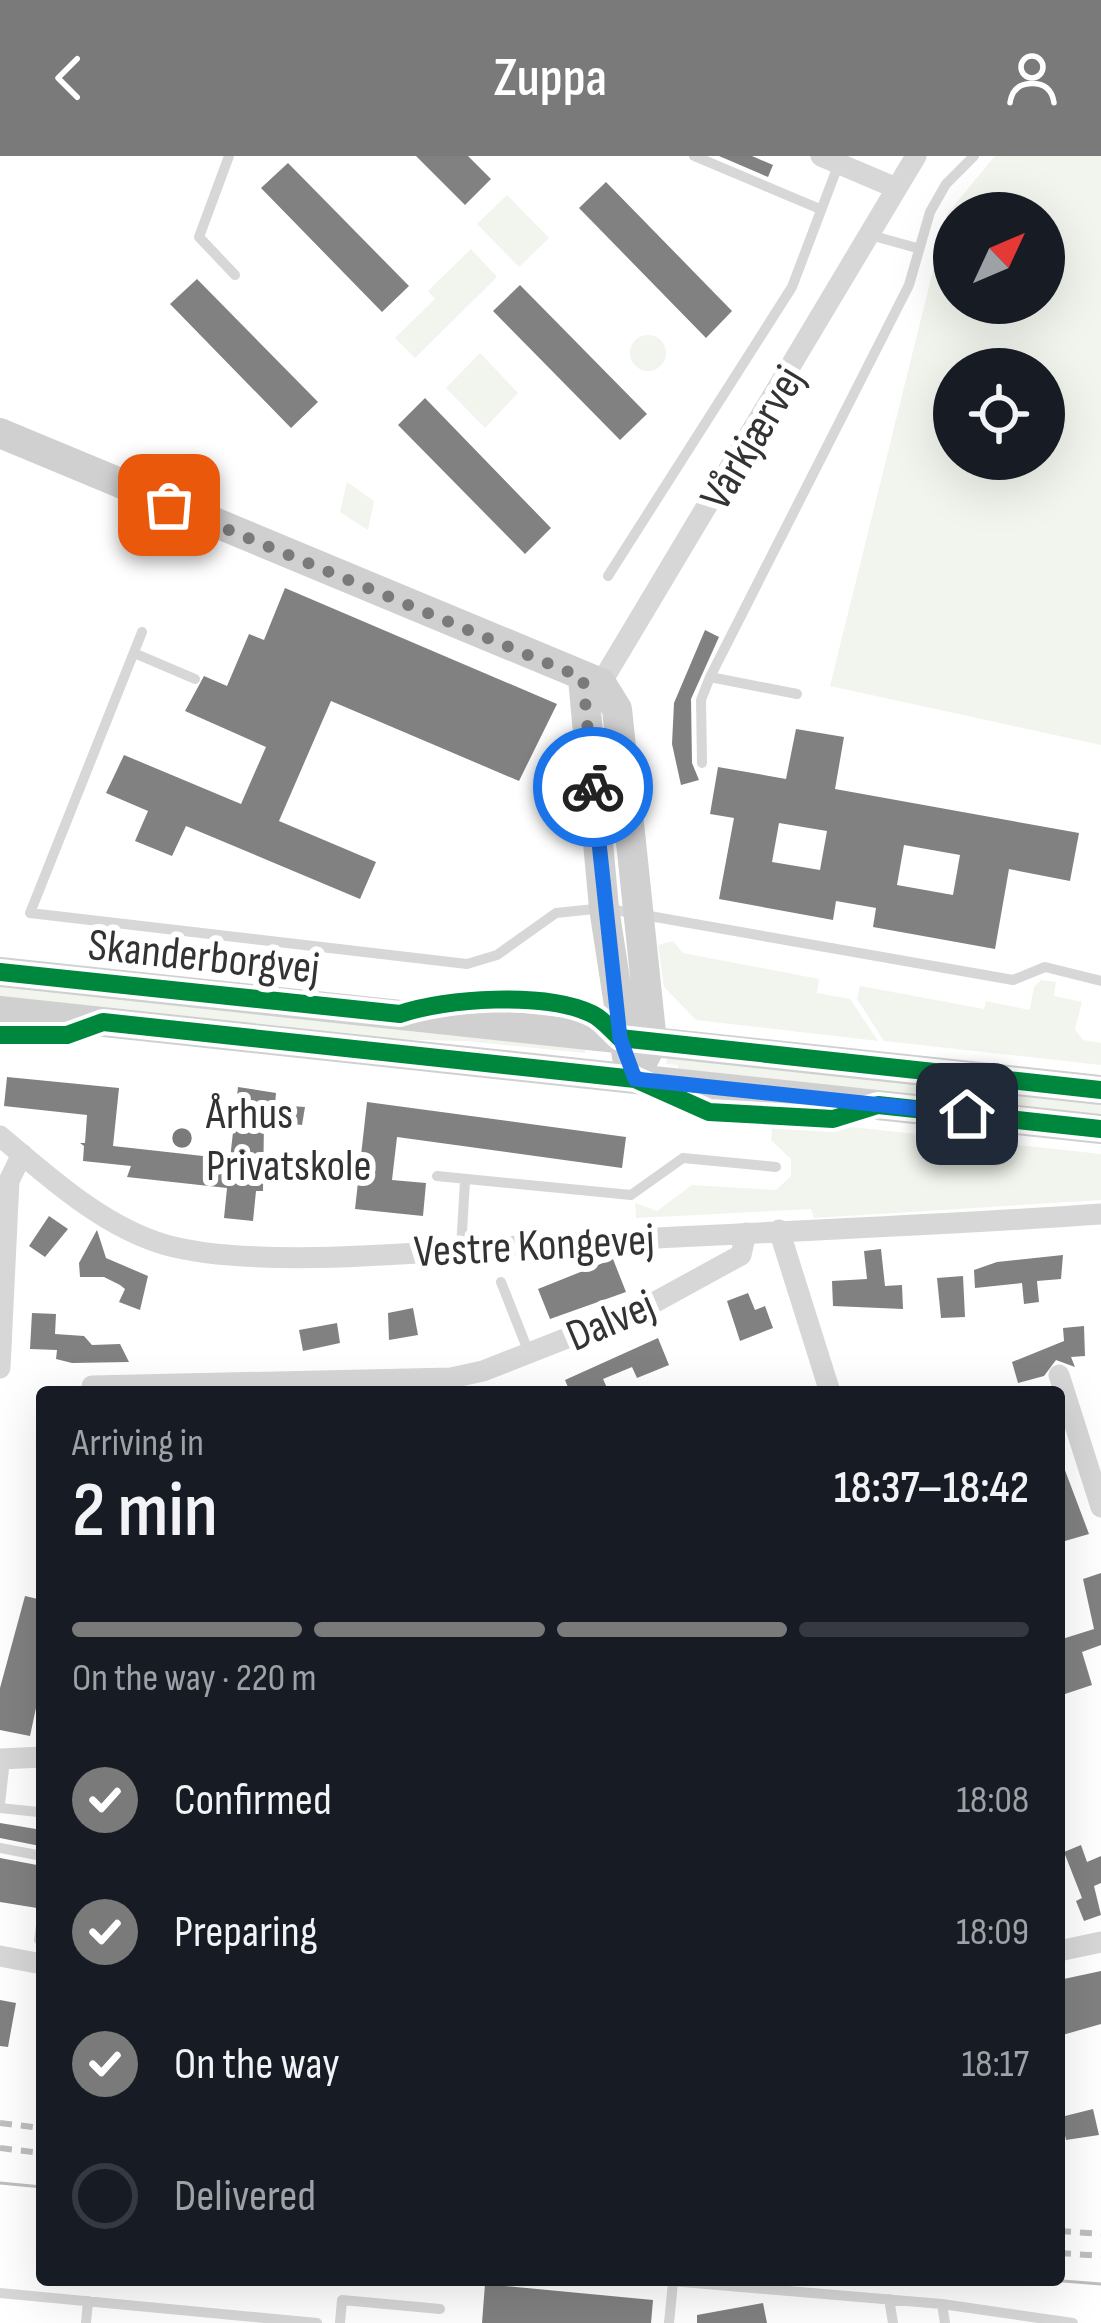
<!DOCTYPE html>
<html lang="en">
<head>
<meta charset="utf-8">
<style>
  :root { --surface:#171b24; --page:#242831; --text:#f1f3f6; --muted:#9ea1a6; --line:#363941; --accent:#7a7a7a }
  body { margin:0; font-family:"Sofia Sans Condensed",sans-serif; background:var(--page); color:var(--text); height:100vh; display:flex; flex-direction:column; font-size:45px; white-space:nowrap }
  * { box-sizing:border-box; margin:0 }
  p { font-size:39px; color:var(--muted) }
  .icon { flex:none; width:66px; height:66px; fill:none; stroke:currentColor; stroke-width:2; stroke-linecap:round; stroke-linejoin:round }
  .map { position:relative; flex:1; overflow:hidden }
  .sheet { position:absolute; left:36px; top:1230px; width:1029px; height:900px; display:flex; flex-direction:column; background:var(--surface); border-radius:12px; box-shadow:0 12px 48px #0002 }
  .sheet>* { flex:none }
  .needle { width:78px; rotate:46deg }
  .fabs { position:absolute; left:933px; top:36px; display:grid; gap:24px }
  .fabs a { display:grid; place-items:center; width:132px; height:132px; border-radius:50%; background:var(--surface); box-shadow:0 12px 48px #0002; font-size:60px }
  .pin { position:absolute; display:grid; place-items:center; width:102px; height:102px; color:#fff; margin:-51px; border-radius:24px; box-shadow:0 6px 18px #0006 }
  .courier { position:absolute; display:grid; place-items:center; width:120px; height:120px; margin:-60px; border:9px solid #1a73e8; border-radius:50%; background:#fff; color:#222; box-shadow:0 3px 15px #0007 }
  .summary em { font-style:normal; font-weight:600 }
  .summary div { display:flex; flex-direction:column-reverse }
  .summary { display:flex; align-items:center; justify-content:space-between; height:204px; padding:0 36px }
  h1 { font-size:78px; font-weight:600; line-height:90px }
  .bar { display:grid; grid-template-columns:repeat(4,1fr); gap:18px 12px; align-content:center; height:144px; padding:0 36px }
  .bar i { height:15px; border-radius:9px; background:var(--line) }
  .bar .active { background:var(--accent) }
  .bar p { grid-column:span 4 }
  ol { padding:0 36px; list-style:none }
  li { display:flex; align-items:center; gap:36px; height:132px }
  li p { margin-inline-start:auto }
  li .icon { padding:12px; border-radius:50%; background:var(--accent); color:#fff; stroke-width:4 }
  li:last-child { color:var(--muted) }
  li i { width:66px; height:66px; border:6px solid var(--line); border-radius:50% }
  header { display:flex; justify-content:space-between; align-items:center; height:156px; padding:0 36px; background:var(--accent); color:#fff; font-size:54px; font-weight:600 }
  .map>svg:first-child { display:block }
  .green { fill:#f1f5ed; fill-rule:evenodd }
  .building { fill:#818181; fill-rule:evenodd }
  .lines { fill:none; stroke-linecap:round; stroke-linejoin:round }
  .lane { stroke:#d7d7d7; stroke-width:10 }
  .street { stroke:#d7d7d7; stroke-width:21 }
  .secondary { stroke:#d0d0d0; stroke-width:30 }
  .tram { stroke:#bebebe; stroke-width:3 }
  .rail { stroke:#bebebe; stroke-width:6; stroke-dasharray:12 9; stroke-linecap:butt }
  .cycleway-casing { stroke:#fff; stroke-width:26 }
  .cycleway { stroke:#00873e; stroke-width:18 }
  .done { stroke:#7a7a7a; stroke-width:12; stroke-dasharray:0 21.6 }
  .route { stroke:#1a73e8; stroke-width:15 }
  .poi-dot { fill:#7a7a7a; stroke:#fff; stroke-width:4.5 }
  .labels { text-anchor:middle; stroke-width:12; stroke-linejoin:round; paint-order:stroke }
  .street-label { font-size:45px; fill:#333; stroke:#fff }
  .poi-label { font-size:45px; fill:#333; stroke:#fff; text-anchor:start }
</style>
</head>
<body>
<header><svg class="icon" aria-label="back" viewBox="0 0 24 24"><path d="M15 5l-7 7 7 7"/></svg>Zuppa<svg class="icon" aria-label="person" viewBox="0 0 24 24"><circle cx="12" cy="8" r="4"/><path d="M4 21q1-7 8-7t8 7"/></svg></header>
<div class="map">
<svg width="1101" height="2167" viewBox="0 0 1101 2167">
  <rect width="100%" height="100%" fill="#fff"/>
  <path class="green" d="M995,0H1101V589L830,530L947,58ZM954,57H1044V147H954ZM954,213H1044V303H954Z
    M507,39L549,82L519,111L477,68Z
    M471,93L497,121L415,202L395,182L435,143L428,135Z
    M630 197a18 18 0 1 1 36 0a18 18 0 1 1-36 0Z
    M480,197L518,237L485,272L446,232Z
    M347,326L374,345L368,374L340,356Z
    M673,785L683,797L819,823L817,837L850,843L878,885L696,864L664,831L658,789Z
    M1041,824L1056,826L1054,840L1082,846L1075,873L1083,884L1101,887V909L884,885L857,843L860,830L984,853L986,845L1030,854L1034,831Z
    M0,827L586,890L585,897L465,885L378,883L0,843Z
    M667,902L1101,946V961L678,916V909L666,908Z
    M833,969L1101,998V1044L814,1062L811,1053L636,1062L635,1047L657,1055L692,1029L776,1034L791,1020V1003L771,984L772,971Z"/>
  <path class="building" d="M416,0H468L491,23L465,49Z
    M719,0H752L773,9L768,21Z
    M288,7L409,130L382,156L261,32Z
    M606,26L732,155L706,182L579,52Z
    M197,123L318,246L291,272L170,148Z
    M520,129L647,258L620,284L493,155Z
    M425,242L551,372L525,398L398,269Z
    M285,432L557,548L519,625L331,545L279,665L376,706L360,743L186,670L172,700L135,685L148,655L106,637L124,599L241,648L266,591L185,555L204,520L227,530L249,478L264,484Z
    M705,474L719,481L691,543L692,607L699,624L681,629L672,588L674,547Z
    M796,573L844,581L835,633L1079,677L1070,725L1009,713L995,793L873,771L876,752L836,745L833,764L719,743L734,662L710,658L718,611L786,623ZM779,667L827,675L820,714L772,706ZM904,689L960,699L953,739L897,729Z
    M7,921L119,932L113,990L230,1003L238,931L276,937L275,949L305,951L302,969L264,965L263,1035H256L253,1065L224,1062L227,1032L127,1021L131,1010L83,1005L84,990L80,987H85L87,959L4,950Z
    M367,946L626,981L622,1012L397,981L392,1024L426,1027L423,1060L355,1053Z
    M49,1060L68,1073L45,1101L29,1090Z
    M97,1074L106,1102L148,1120L140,1154L119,1146L125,1133L120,1129L104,1121H80L79,1107Z
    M881,1093L885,1130L902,1129L903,1153L833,1150L832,1125L867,1123L864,1095Z
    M1063,1099L1061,1123L1037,1125L1039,1146L1024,1148L1022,1127L975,1132L974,1114L997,1106Z
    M613,1103L626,1136L550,1163L538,1133Z
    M963,1120L965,1161L941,1162L937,1122Z
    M748,1137L755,1154L765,1150L773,1172L740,1185L727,1145Z
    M413,1152L418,1179L389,1184L388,1157Z
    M32,1157L56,1158L55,1178L84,1180L92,1189L120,1188L129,1206L72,1207L56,1203L57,1194L30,1193Z
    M337,1167L340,1187L303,1195L299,1174Z
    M1084,1170L1085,1200L1071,1201L1075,1211L1056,1204L1044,1220L1018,1227L1012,1206L1064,1185L1063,1172Z
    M658,1182L669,1209L637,1222L632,1211L603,1223L609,1236H570L565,1224Z
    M1063,1309L1089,1378L1065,1385L1059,1366Z
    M1101,1417V1489L1082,1496L1092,1529L1065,1538L1059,1484L1094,1473L1083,1423Z
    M25,1440L42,1444V1524L30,1580L0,1574V1532Z
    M0,1667L42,1674L40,1690L0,1682Z
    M1081,1689L1087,1706L1101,1700V1727L1094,1730L1101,1759L1084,1765L1076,1745L1082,1742L1064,1696Z
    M0,1702L37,1709L36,1715L42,1716L37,1752L0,1746Z
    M1101,1815V1868L1059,1880V1824Z
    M0,1844L16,1847L8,1891L0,1890Z
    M1093,1953L1099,1979L1066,1984L1061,1961Z
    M485,2128L653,2144L651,2167H482Z
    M763,2147L767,2167H697V2159Z"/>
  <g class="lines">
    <path class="lane" d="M229,0L199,81L235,119
      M694,0L820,53
      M870,79L917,92
      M608,420L792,131L839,7
      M142,476L30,757L467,808L497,799L556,757L604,752L1013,824L1045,811L1101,825
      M134,497L195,523
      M710,521L797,538
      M702,607L701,544L710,521L909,129L930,56L946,28L974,0
      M437,1020L631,1039L683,1002L776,1011
      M461,1093L465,1025
      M501,1126L529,1197
      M0,1648L5,1604
      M0,1652L38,1656
      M0,1692L42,1700
      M39,1784L42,1762
      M659,2124L942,2148L1073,2167
      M0,2137L317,2167
      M889,2143L893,2167
      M942,2148L945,2167
      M86,2167L88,2145
      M340,2167L342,2144L440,2153
      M669,2167L673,2126"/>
    <path class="street" d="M821,0L896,32
      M601,527L916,0
      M0,980C49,1021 103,1071 166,1089C260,1115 446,1094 547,1088C732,1077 917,1071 1101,1058
      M779,1074L830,1236
      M0,1212L9,1025L22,998
      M1059,1219L1101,1351
      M92,1230L451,1222L483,1215L646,1151L741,1099L746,1077
      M0,1603L42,1601
      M1059,1795L1101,1786
      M0,1800L42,1808"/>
    <path class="secondary" d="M0,277L601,527L617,553L652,886L645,901
      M583,522L604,752L627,901
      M0,816L1101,934
      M0,855L1101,973"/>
    <path class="tram" d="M0,2027L42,2031
      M1050,2124L1101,2128"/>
    <path class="rail" d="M0,1967L42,1972
      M0,1992L42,1997
      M1059,2075L1101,2078
      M1059,2097L1101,2100"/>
    <g class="cycleway-casing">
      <path id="cycleway" d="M0,816L400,858C446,842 544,836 590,857C601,861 611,874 620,882L1101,934
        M0,879H67L103,866L635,923L709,956L833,963L878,949L1101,973"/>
    </g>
    <use href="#cycleway" class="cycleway"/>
  </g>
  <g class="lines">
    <path class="done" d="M169,349L583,522L593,631"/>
    <path class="route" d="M593,631L620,882L635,923L967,958"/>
  </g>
  <circle class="poi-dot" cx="182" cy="982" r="12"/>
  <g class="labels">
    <g class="street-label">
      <text transform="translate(751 281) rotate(-59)" y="16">Vårkjærvej</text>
      <text transform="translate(204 799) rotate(6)" y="16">Skanderborgvej</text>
      <text transform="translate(534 1088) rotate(-3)" y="16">Vestre Kongevej</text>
      <text transform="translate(610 1163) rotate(-23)" y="16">Dalvej</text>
    </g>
    <g class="poi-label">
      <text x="206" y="972">Århus<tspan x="206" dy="52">Privatskole</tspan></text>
    </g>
  </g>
</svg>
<div class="fabs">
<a><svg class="needle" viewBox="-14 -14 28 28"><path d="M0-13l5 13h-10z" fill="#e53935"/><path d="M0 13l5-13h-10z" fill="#9ea1a6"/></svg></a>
<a><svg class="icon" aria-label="locate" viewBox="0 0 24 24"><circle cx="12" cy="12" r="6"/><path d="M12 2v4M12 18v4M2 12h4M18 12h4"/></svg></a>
</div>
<div class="pin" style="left:169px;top:349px;background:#ea580c"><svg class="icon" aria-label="bag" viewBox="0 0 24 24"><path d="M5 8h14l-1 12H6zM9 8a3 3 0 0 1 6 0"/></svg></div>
<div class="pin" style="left:967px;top:958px;background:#1f2937"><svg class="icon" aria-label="home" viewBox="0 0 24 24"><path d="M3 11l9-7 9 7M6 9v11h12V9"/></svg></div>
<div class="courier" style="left:593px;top:631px"><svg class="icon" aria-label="bike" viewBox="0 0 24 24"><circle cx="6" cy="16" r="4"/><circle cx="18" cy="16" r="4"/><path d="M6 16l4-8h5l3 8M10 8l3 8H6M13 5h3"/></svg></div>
<section class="sheet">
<div class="summary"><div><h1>2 min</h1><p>Arriving in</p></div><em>18:37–18:42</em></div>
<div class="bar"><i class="active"></i><i class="active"></i><i class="active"></i><i></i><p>On the way · 220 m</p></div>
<ol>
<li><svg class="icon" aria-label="check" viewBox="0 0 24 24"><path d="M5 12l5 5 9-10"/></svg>Confirmed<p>18:08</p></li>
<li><svg class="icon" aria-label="check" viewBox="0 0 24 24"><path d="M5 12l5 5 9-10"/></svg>Preparing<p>18:09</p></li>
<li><svg class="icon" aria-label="check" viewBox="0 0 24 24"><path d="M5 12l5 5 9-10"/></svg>On the way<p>18:17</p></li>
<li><i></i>Delivered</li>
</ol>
</section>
</div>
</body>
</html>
